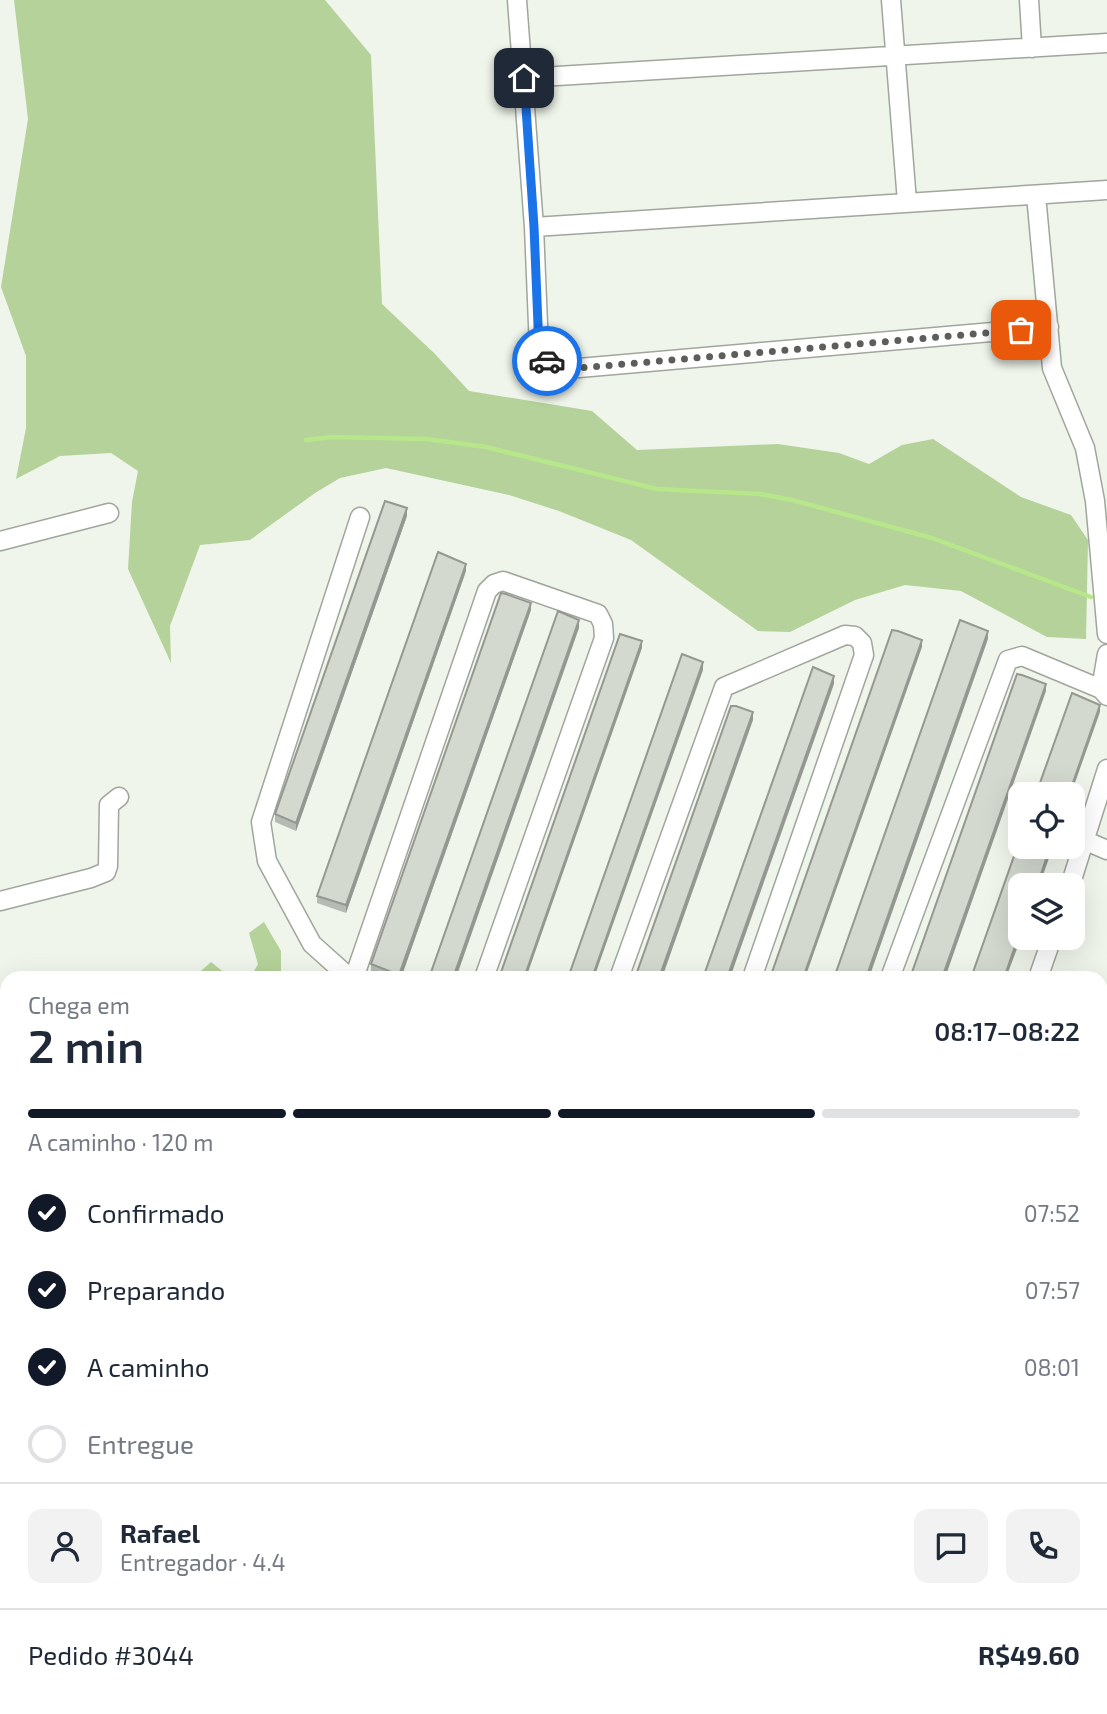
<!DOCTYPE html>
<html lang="pt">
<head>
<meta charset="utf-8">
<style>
  :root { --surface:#fff; --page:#f2f2f3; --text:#1f2937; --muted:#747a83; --line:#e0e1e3; --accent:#111827 }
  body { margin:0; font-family:"Exo 2",sans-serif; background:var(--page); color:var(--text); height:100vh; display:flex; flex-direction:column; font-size:26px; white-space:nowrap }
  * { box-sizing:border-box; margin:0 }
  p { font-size:23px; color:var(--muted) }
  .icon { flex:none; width:38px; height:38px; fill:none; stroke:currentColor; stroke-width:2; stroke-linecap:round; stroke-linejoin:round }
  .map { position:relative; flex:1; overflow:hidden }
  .sheet { position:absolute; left:0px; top:971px; width:1108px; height:744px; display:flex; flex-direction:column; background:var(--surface); border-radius:21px 21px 0 0; box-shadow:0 7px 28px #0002 }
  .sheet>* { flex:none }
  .tools { position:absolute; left:1008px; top:782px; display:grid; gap:14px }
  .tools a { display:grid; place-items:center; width:77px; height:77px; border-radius:14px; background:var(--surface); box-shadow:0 7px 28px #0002; font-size:35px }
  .pin { position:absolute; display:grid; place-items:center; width:60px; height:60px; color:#fff; margin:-30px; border-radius:14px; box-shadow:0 4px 10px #0006 }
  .courier { position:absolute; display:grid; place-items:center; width:70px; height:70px; margin:-35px; border:5px solid #1a73e8; border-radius:50%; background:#fff; color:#222; box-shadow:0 2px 9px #0007 }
  .overview em { font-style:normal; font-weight:600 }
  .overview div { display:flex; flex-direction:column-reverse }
  .overview { display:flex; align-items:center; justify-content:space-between; height:119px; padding:0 28px }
  h1 { font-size:46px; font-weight:600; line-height:52px }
  .bar { display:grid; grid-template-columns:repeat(4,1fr); gap:10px 7px; align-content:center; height:84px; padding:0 28px }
  .bar i { height:9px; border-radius:5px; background:var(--line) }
  .bar .on { background:var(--accent) }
  .bar p { grid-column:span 4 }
  .line { display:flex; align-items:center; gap:18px; padding:0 28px; border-top:2px solid var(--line) }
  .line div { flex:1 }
  .round { display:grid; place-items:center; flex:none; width:74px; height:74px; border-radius:14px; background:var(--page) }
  ol { padding:0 28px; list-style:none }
  li { display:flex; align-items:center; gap:21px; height:77px }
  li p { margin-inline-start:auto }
  li .icon { padding:7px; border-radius:50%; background:var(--accent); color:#fff; stroke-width:4 }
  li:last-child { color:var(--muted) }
  li i { width:38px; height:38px; border:4px solid var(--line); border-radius:50% }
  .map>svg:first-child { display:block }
  .green { fill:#b4d299 }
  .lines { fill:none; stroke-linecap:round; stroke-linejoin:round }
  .stream { stroke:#b8e78b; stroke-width:4.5 }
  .minor-casing { stroke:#a1a69d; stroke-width:21 }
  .minor { stroke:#fff; stroke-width:18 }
  .wall { fill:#b5bbb2 }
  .shaded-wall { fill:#949891 }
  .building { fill:#d3d9cf; stroke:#949891; stroke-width:2 }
  .done { stroke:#5c5f59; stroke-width:7; stroke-dasharray:0 12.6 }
  .route { stroke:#1a73e8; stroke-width:9 }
</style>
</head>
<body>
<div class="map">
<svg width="1107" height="1714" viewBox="0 0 1107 1714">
  <rect width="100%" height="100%" fill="#eff5ea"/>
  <path class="green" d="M14,0H325L371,55L382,304L435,354L469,391L592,411L637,450L778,444L839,453L869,464L902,445L933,439L1021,497L1071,515L1088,540L1086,639L1047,637L961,591L905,585L855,600L790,632L758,631L631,540L559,511L509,495L386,468L340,478L315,493L250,540L200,545L170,626L171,663L128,569L132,502L138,471L111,453L60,456L16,479L26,428V356L1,287L28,119Z
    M264,922L281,951V978H250L258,964L249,933Z
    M211,962L231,978H193Z
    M447,1708H598L615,1714H447Z"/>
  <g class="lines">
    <path class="stream" d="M306,440L331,437L427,439L486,447L657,489L760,494L792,500L932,538L1091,597
      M0,1411L7,1415
      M450,1708V1714"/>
    <g class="minor-casing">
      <path id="minor" d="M517,0L534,227L539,349L547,362L579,368L1049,327
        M891,0L907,202
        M1029,0L1032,48
        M524,78L1107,43
        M1036,195L1052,368L1085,448L1095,501L1107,634
        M534,227L1107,190
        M0,541L109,513
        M1101,689L1107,654
        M1086,841L1107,850
        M1070,886L1107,769
        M0,901L91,878L106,872L108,866L109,805L119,797
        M350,978L312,944L267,861L261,822L360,517
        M354,978L487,591L494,584L503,581L598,614L603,624L604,638L484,978
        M619,978L724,687L845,635L855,636L862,643L864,655L752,978
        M890,978L1008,660L1022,656L1101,689L1107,696
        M1038,978L1052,938
        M1101,1008L1107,1007
        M1101,1036L1107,1035
        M1101,1087L1107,1086
        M1101,1114L1107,1112
        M0,1355L7,1349
        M811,1708L827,1714
        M909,1714L910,1708
        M1034,1714V1708"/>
    </g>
    <use href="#minor" class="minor"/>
  </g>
  <path class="wall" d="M407,516L296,831L275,822V814Z
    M466,571L346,913L317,903V896Z
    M531,610L401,978H388L371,971V964Z
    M168,1708H196V1712H168Z"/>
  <path class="shaded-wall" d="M407,508V516L296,831V823Z
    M466,564V571L346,913V905Z
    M531,603V610L401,978H399V975Z
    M579,620V628L456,978H453Z
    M988,631V639L869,978H866Z
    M922,640V647L805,978H803Z
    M642,641V648L526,978H524Z
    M703,662V670L594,978H592Z
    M834,676V684L730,978H727Z
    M1046,684V691L945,978H942Z
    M1100,705V712L1071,794H1069Z
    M753,712V720L662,978H659Z
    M1050,847H1053L1039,886H1037Z
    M1020,932L1021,938L1006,978H1004Z"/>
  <path class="building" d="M385,501L407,508L296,823L275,814Z
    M438,552L466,564L346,905L317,896Z
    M501,593L506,594L531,603L399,975L371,964Z
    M558,611L579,620L453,978H429Z
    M960,620L988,631L866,978H834Z
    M892,630L898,631L922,640L803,978H770Z
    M620,634L642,641L524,978H499Z
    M682,654L703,662L592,978H568Z
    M813,667L834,676L727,978H703Z
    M1017,674L1022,675L1046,684L942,978H910Z
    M1072,693L1100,705L1069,794H1036Z
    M731,706H736L753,712L659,978H635Z
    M1020,839V847H1050L1037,886H1020V932L1004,978H971Z
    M87,1708H107L134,1714H85Z"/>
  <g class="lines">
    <path class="done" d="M547,361L579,368L1021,330"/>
    <path class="route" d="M524,78L534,227L539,349L547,361"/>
  </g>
</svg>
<div class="tools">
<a><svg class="icon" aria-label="locate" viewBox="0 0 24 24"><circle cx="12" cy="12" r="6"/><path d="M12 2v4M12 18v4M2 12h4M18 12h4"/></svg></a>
<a><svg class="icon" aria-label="layers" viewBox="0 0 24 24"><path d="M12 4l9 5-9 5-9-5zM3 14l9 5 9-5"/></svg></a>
</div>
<div class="pin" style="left:1021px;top:330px;background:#ea580c"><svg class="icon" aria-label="bag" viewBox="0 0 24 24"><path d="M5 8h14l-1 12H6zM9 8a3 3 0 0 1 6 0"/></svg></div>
<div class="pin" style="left:524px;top:78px;background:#1f2937"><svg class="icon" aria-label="home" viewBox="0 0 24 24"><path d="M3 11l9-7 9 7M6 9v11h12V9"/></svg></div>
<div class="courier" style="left:547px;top:361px"><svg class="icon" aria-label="car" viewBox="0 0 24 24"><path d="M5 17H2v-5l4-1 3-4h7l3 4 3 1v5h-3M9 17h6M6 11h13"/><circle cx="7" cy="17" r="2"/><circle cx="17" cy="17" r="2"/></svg></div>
<section class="sheet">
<div class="overview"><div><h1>2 min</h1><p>Chega em</p></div><em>08:17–08:22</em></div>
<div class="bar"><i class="on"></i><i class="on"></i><i class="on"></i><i></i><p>A caminho · 120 m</p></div>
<ol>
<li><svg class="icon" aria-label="check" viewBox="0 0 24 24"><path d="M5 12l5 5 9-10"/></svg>Confirmado<p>07:52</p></li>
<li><svg class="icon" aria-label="check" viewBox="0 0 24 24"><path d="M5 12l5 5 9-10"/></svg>Preparando<p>07:57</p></li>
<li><svg class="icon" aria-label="check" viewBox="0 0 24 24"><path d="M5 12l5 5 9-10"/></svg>A caminho<p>08:01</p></li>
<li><i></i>Entregue</li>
</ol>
<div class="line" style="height:126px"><a class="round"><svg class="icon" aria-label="person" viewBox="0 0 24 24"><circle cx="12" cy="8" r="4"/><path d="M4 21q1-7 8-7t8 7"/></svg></a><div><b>Rafael</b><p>Entregador · 4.4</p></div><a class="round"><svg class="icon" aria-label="chat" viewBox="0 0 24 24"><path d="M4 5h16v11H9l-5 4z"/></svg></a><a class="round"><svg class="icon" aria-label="phone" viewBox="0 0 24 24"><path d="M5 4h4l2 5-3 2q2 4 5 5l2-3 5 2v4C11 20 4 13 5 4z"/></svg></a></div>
<div class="line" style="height:91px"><div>Pedido #3044</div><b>R$49.60</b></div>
</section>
</div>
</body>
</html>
